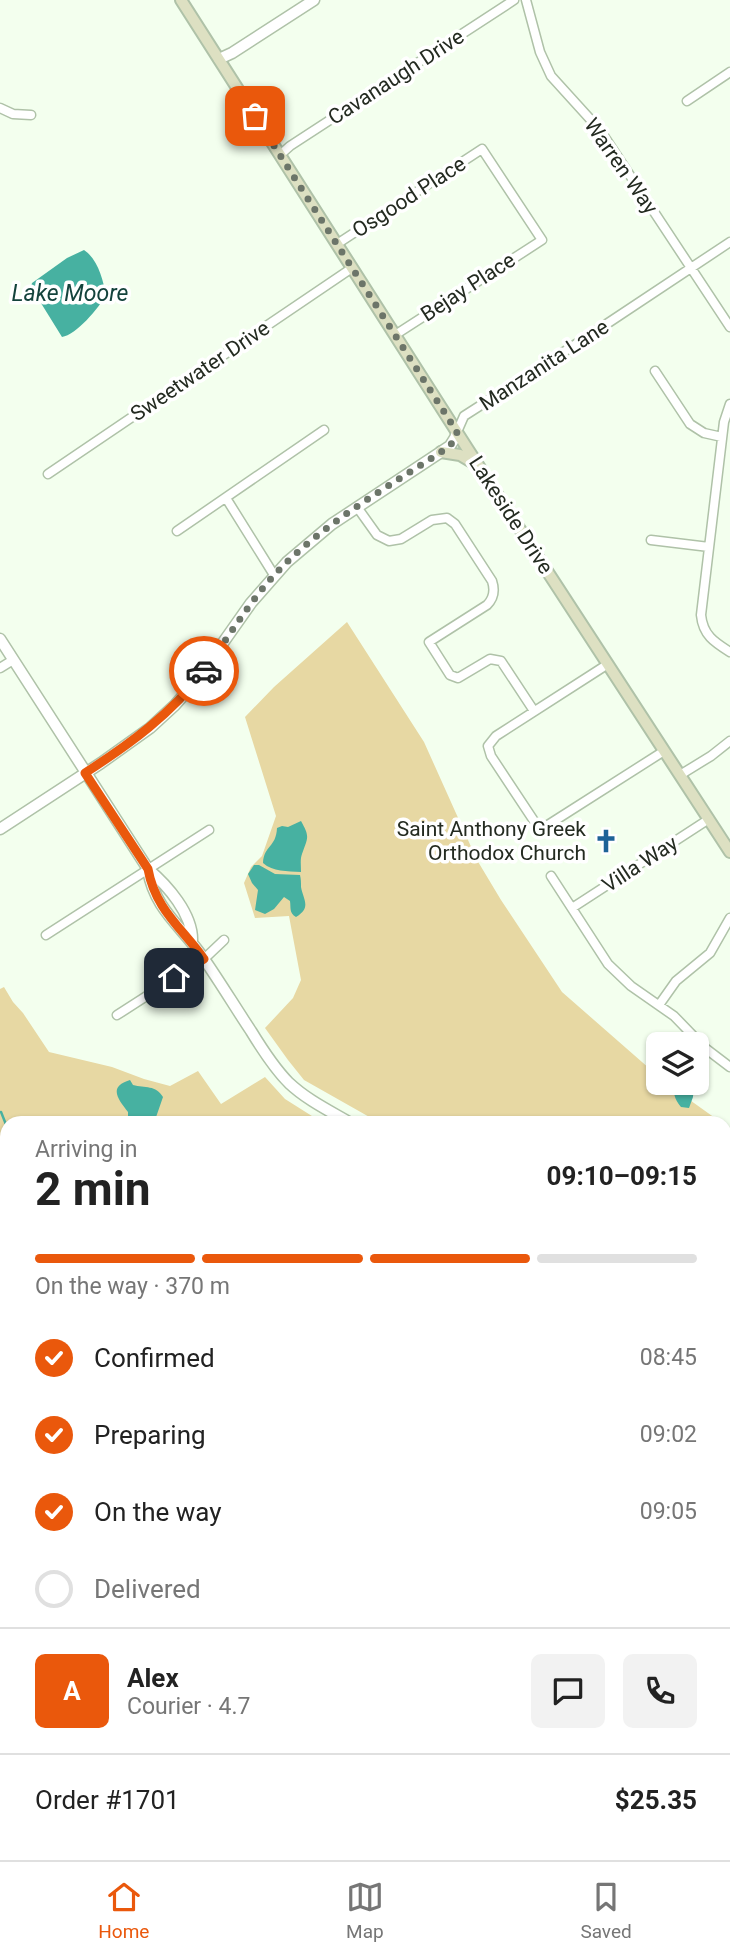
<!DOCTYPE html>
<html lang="en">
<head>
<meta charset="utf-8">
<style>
  :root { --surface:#fff; --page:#f2f2f2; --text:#222; --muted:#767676; --line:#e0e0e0; --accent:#ea580c }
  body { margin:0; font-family:Roboto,sans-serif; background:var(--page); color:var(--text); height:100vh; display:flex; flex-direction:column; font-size:26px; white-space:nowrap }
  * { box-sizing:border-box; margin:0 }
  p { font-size:23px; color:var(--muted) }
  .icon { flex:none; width:38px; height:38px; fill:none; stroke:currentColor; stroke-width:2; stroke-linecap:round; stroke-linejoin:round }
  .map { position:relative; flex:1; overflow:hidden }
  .sheet { position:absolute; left:0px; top:1116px; width:732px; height:744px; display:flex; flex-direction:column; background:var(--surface); border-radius:21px 21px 0 0; box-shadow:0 2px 5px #0004 }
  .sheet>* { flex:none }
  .buttons { position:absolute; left:646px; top:1032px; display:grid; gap:14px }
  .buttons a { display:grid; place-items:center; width:63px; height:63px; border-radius:10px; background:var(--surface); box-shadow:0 2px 5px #0004; font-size:35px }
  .pin { position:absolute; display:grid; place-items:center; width:60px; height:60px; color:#fff; margin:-30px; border-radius:14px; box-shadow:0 4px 10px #0006 }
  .courier { position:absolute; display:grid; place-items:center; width:70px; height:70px; margin:-35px; border:5px solid #ea580c; border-radius:50%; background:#fff; color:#222; box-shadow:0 2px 9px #0007 }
  .summary em { font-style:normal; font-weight:700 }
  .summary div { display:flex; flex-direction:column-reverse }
  .summary { display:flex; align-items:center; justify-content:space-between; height:119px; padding:0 35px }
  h1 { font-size:46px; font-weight:700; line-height:52px }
  .bar { display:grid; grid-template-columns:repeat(4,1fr); gap:10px 7px; align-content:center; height:84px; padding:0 35px }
  .bar i { height:9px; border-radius:5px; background:var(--line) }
  .bar .on { background:var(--accent) }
  .bar p { grid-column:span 4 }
  .line { display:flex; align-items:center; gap:18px; padding:0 35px; border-top:2px solid var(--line) }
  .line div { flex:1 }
  .round { display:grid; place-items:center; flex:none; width:74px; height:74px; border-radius:10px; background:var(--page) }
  ol { padding:0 35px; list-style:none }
  li { display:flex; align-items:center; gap:21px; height:77px }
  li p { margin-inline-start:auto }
  li .icon { padding:7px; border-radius:50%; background:var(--accent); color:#fff; stroke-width:4 }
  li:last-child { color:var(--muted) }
  li i { width:38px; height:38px; border:4px solid var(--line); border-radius:50% }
  .menu { display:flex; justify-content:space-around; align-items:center; height:98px; border-top:2px solid var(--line); background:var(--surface); font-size:19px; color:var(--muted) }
  .menu a { display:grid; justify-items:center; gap:4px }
  .menu .on { color:var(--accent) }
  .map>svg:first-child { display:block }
  .green { fill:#e7d8a3 }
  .water { fill:#47b1a1 }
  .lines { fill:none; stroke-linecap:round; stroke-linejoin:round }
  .stream { stroke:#47b1a1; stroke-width:2.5 }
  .minor-casing { stroke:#afc2a8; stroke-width:11 }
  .tertiary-casing { stroke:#afc2a8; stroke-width:13 }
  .secondary-casing { stroke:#afc2a8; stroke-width:14 }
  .primary-casing { stroke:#68722d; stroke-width:16 }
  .minor { stroke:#fff; stroke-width:8 }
  .tertiary { stroke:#fff; stroke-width:10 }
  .secondary { stroke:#dde0c2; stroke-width:10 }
  .primary { stroke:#bbc285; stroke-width:12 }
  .done { stroke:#6c7569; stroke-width:7; stroke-dasharray:0 12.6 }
  .route { stroke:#ea580c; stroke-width:9 }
  .labels { text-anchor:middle; stroke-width:7; stroke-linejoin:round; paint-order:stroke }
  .street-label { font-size:21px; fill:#242b21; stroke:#fff }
  .poi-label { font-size:21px; fill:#242b21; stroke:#fff; text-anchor:end }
  .water-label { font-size:23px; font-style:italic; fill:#14433c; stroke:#fff }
</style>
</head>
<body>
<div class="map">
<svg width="730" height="1860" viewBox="0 0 730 1860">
  <rect width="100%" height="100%" fill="#f3ffee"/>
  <path class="green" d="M347,622L424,742L477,860L501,900L562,992L658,1076V1083H666L722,1123H380L304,1080L288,1060L265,1028L293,998L301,980L289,916L255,918L244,883L251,867L262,856L276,816L245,717L274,687Z
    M4,987L13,1002L23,1013L49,1052L112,1067L144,1079L170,1086L198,1071L221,1104L265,1077L285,1099L323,1123L7,1124V1422L0,1412V989Z
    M725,1125L730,1129V1224L725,1234Z
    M725,1768L730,1774V1860H458L450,1853H724Z"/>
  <path class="water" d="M84,250C98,259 103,280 106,295C99,308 76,335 62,337L31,287L32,283L67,258Z
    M301,821C310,837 308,837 302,854C300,859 301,866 301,872C287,871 273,872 263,863C264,845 276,848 277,828L282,826L288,827Z
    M254,865H259L275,874L300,875C301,879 301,883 301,887C303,899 312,908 296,917C289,913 291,908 290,901L284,897L274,909L265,914L255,910L258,890L252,883L248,874Z
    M130,1080L133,1085C145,1088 156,1085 163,1097L154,1123H128V1112C119,1100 107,1087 130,1080Z
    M675,1083H694L693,1097L689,1108L681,1107C675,1100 672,1092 675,1083Z"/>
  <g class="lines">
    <path class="stream" d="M1,1112L7,1127
      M724,1294L730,1293"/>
    <g class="minor-casing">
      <path id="minor" d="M526,0L540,52L551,76L600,130L730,327
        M687,101L730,72
        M0,108L13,114L31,115
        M280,155L290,146L514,0
        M337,244L482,149L542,240L395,335
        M655,371L690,424L704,433L722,437
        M730,404L724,422L701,615C703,635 714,642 730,652
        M457,432L464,416L590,335L730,242
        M48,474L352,268
        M226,498L274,575
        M357,507L377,535L389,541L401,539L432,520L447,518L455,524L492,581C495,590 494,598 487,605L429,642L450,675L458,678L490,659L501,661L534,711
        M177,531L324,430
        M651,540L709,547
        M608,664L496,736L488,746L491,756L540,830L664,751
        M0,668L13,660
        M680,775L711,756L730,741
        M551,876L608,964L631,986L674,1016L705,1048L730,1067
        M572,908L709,819
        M46,935L209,830
        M659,1005L676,981L710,953L730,918
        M117,1015L204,959L224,940
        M727,1285L730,1283
        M0,1512L7,1523
        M0,1833L7,1834
        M322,1853L333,1860
        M46,1860L62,1853"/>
    </g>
    <g class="tertiary-casing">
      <path id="tertiary" d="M219,59L232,53L314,0
        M0,639L148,869C167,885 193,914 192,941
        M0,829L101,763L150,728L175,705L196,681L251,603L287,562L332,524L450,446L455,438L457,432
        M148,870C155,911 183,927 204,959C220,982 235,1007 251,1031C262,1049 274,1068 289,1083C307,1100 330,1111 352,1124
        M724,1507L730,1514"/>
    </g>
    <g class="secondary-casing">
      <path id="secondary" d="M181,0L467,448L730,852
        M441,452L460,455L477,465"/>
    </g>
    <g class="primary-casing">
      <path id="primary" d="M724,1338L730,1335
        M724,1353L730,1351
        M0,1700L7,1696
        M0,1712L7,1708"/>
    </g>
    <use href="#minor" class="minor"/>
    <use href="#tertiary" class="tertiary"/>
    <use href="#secondary" class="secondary"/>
    <use href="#primary" class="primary"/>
  </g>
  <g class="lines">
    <path class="done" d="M204,671C231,634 254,593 288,561C336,515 395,483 450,446L455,438L457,432L255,116"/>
    <path class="route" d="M174,978L204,959C182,928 155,909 148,869L85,773C130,744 171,714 204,671"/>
  </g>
  <defs>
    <g id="church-bare" transform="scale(1.89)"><path d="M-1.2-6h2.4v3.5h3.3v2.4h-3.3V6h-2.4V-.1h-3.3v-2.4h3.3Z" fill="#1e6297" stroke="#fff" stroke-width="2.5" paint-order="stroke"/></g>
  </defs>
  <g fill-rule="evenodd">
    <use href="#church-bare" x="606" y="841"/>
  </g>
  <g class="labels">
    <g class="street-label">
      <text transform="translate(396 77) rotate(-33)" y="7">Cavanaugh Drive</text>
      <text transform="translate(621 166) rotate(55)" y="7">Warren Way</text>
      <text transform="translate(409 197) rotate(-33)" y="7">Osgood Place</text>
      <text transform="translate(468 287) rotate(-33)" y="7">Bejay Place</text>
      <text transform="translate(544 365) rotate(-33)" y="7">Manzanita Lane</text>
      <text transform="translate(200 371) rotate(-34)" y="7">Sweetwater Drive</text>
      <text transform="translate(511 515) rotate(57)" y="7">Lakeside Drive</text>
      <text transform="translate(640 864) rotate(-33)" y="7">Villa Way</text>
    </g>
    <g class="poi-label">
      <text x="586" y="836">Saint Anthony Greek<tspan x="586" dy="24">Orthodox Church</tspan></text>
    </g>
    <g class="water-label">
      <text x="70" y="301">Lake Moore</text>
    </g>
  </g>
</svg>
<div class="buttons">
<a><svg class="icon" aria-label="layers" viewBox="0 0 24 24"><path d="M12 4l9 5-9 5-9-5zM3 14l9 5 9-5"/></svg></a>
</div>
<div class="pin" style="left:255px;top:116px;background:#ea580c"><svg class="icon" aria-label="bag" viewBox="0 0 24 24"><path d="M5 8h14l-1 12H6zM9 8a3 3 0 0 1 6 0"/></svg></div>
<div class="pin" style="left:174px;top:978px;background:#1f2937"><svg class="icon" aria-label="home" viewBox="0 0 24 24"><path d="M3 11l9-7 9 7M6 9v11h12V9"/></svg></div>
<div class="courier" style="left:204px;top:671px"><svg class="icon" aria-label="car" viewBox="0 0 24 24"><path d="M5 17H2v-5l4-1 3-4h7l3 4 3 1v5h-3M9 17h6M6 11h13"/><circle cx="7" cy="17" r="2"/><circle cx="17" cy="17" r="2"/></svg></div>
<section class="sheet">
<div class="summary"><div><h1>2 min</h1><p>Arriving in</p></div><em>09:10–09:15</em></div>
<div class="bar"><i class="on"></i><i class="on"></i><i class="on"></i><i></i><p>On the way · 370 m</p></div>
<ol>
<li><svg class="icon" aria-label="check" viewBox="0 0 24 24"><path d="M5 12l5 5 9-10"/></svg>Confirmed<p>08:45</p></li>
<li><svg class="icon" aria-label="check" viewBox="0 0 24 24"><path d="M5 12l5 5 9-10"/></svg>Preparing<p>09:02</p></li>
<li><svg class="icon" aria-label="check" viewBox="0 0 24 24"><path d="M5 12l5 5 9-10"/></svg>On the way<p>09:05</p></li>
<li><i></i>Delivered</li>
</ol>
<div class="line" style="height:126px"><b class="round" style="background:var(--accent);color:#fff">A</b><div><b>Alex</b><p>Courier · 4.7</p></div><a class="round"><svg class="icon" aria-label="chat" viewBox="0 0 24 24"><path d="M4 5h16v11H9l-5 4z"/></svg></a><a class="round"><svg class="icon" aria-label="phone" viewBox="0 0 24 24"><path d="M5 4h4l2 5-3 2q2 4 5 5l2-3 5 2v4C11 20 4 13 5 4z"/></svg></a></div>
<div class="line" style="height:91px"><div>Order #1701</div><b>$25.35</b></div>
</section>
</div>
<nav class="menu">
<a class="on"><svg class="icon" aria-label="home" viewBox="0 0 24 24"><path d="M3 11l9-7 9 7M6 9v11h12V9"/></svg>Home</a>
<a><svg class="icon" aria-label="map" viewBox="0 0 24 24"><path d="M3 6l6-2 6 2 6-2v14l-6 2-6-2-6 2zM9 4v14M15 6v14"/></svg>Map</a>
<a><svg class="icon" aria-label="saved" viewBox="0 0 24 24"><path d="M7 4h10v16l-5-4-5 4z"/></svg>Saved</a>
</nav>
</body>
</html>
